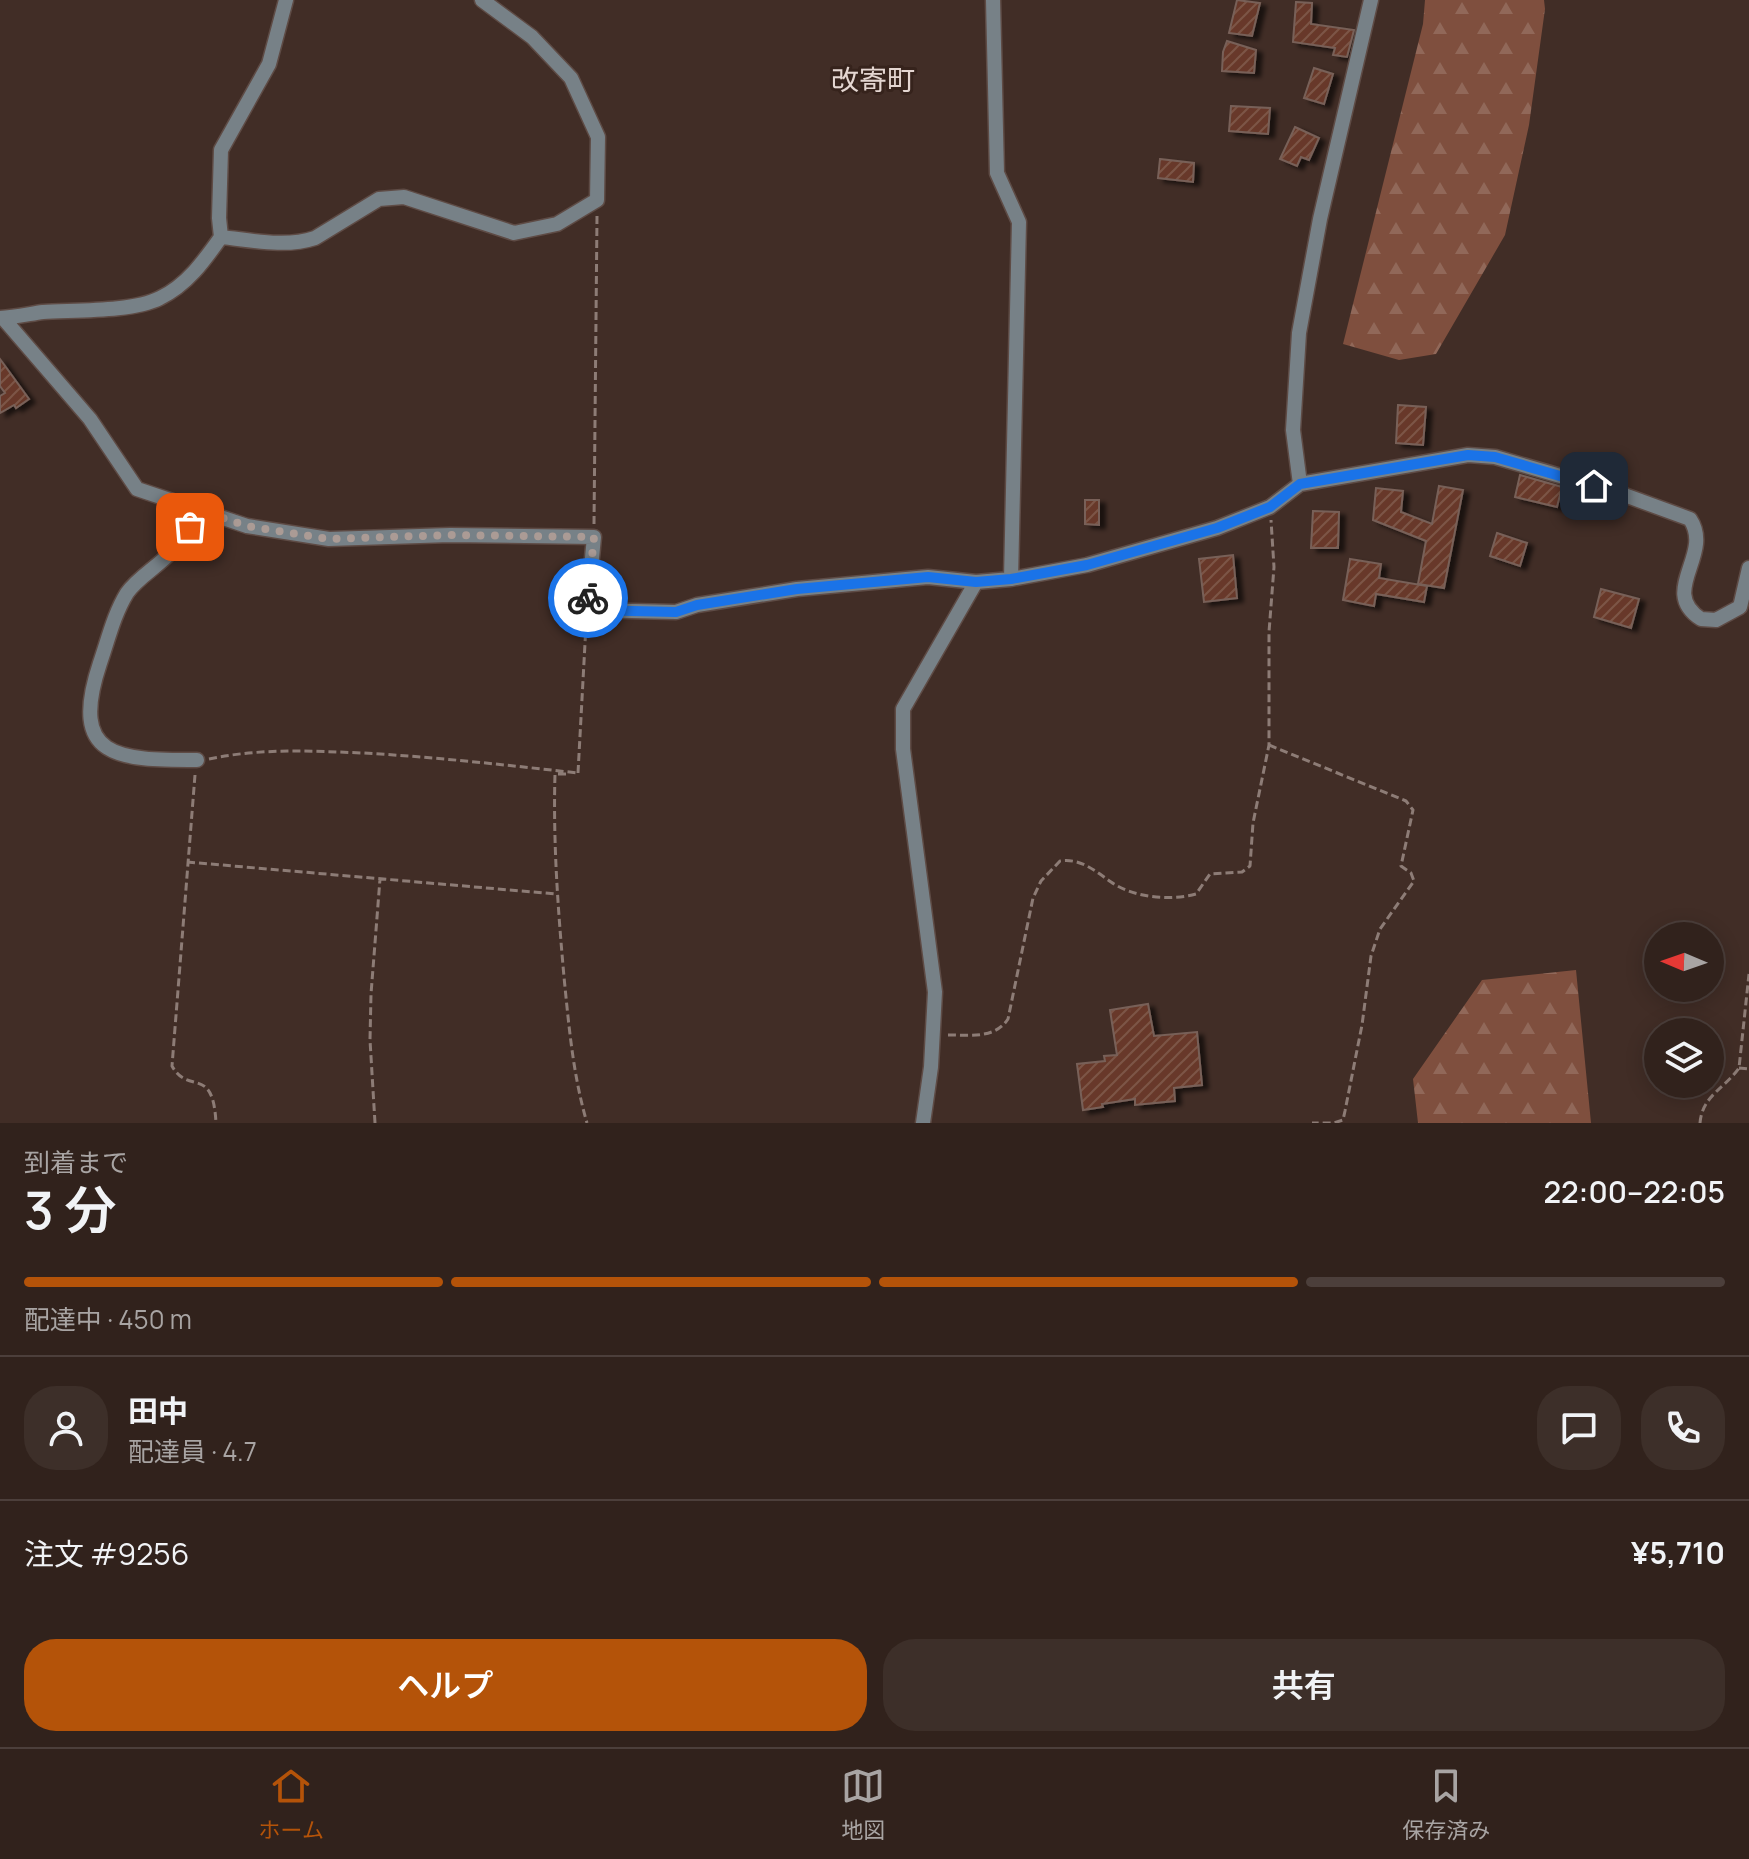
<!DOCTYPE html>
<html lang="ja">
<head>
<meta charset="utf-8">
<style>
  :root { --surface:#31221c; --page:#3d2f29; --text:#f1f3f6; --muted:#a8a4a3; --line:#4c3f3b; --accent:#b45309 }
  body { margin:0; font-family:Manrope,"Noto Sans JP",sans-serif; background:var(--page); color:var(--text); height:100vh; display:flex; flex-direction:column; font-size:30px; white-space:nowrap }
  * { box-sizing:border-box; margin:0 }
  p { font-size:26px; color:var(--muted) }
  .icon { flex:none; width:44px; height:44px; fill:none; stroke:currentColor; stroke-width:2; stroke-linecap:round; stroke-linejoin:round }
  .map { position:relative; height:1123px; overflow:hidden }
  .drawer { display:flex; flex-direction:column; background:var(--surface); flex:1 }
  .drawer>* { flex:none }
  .needle { width:52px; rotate:272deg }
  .fabs { position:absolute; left:1644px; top:922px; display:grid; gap:16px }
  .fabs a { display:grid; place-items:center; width:80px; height:80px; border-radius:50%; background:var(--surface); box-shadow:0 4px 20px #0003,0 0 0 2px var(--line); font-size:40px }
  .pin { position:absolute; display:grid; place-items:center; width:68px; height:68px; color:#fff; margin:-34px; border-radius:16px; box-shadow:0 4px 12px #0006 }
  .courier { position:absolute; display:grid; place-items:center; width:80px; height:80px; margin:-40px; border:6px solid #1a73e8; border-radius:50%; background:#fff; color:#222; box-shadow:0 2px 10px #0007 }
  .head em { font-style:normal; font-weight:600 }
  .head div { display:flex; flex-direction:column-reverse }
  .head { display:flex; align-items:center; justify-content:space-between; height:136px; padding:0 24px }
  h1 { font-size:52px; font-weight:600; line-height:60px }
  .bar { display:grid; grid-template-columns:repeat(4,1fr); gap:12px 8px; align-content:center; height:96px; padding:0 24px }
  .bar i { height:10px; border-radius:6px; background:var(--line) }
  .bar .current { background:var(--accent) }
  .bar p { grid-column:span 4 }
  .line { display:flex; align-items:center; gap:20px; padding:0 24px; border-top:2px solid var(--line) }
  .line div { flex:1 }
  .round { display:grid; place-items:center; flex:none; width:84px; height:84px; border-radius:32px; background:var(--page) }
  .cta { display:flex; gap:16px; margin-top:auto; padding:16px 24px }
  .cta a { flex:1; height:92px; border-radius:32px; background:var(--accent); color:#fff; font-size:32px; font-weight:600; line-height:92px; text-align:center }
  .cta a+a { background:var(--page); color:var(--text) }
  .dock { display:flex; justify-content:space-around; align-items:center; height:112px; border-top:2px solid var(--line); background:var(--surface); font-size:22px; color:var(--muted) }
  .dock a { display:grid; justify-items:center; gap:4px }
  .dock .current { color:var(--accent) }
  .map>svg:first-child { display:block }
  .forest { fill:url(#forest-firs) }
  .building { fill:url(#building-hatch); stroke:#786159; stroke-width:2; filter:url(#shadow) }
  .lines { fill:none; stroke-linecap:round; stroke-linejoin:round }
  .street-casing { stroke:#5e4b45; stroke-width:17 }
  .path { stroke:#8d7c76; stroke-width:3; stroke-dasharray:8 4; stroke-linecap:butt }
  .street { stroke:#778187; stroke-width:14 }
  .done { stroke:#ab9b95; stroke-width:8; stroke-dasharray:0 14.4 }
  .route { stroke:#1a73e8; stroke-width:10 }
  .labels { text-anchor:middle; stroke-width:6; stroke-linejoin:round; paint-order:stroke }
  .quarter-label { font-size:28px; fill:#e4d6d1; stroke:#36231c }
</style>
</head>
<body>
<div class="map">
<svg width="1749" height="1123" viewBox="0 0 1749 1123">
  <defs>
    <pattern id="forest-firs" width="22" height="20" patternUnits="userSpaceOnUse" patternTransform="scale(2)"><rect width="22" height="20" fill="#7f4f3e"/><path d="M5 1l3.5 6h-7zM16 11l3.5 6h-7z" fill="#916859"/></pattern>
    <pattern id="building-hatch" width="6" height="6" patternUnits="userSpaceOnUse" patternTransform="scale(2)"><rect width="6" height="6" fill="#673929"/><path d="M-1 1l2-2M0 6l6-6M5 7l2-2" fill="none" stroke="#7d5547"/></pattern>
    <filter id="shadow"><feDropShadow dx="6" dy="3.5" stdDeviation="2" flood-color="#0009"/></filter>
  </defs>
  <rect width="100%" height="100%" fill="#412d26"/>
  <path class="forest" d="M1425,0H1544L1545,9L1529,125L1505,235L1436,354L1399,360L1343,344L1423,24Z
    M1576,970L1591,1123H1418L1413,1079L1482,980Z"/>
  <path class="building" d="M1237,0L1260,3L1252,36L1229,33Z
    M1296,2L1312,3L1311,24L1354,30L1347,57L1333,55L1335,48L1293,42Z
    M1227,41L1256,50L1254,73L1222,71L1223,52Z
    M1314,68L1333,74L1324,104L1304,98Z
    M1231,106L1270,108L1268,134L1229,131Z
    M1295,127L1319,138L1309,160L1301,157L1297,166L1280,159Z
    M1160,159L1194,163L1193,182L1158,178Z
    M0,359L29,399L16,408L14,405L0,413V396L5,393L0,386Z
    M1398,405L1426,407L1423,445L1396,443Z
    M1520,475L1562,487L1557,507L1515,497Z
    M1439,486L1463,490L1444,588L1418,584L1426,541L1373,520L1376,488L1403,491L1401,512L1432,524Z
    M1085,500H1099V525L1085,524Z
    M1313,511L1339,512L1338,548H1311Z
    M1497,533L1527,543L1520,566L1490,556Z
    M1233,555L1237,598L1204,602L1199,559Z
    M1350,559L1381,564L1379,578L1427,586L1424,602L1376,594L1374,606L1343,600Z
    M1601,589L1639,599L1631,628L1594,617Z
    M1148,1004L1154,1036L1197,1032L1202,1085L1174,1088L1175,1101L1135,1105V1099L1102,1104L1103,1107L1083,1110L1077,1064L1105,1061L1104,1056L1117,1055L1110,1010Z"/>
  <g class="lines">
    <g class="street-casing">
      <path id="street" d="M993,0L997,173L1019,222L1011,579
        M221,237C251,240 285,248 315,238L379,199L404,197L514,233L557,224L597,200L598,137L571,78L532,37L482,0
        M0,318C14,317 29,314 43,312C75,310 133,312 160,298C187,285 204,261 221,237L219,218L221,150L269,64L286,0
        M3,318L90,419L137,489L247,526L329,539L450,535L594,537L587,610L676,612L697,605L797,589L928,577L976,582L1011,579L1087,565L1217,528L1270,507L1300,484L1468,455L1495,457L1619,493L1690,519C1714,555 1658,591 1701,619L1716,620L1740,607L1749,568
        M1300,484L1293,430L1299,333L1320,219L1371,0
        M197,760C118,760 68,759 100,663C108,640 114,614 127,593C138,577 159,566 172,551C183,539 192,524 201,511
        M923,1123L931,1067L935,992L903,749V709L976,582"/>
    </g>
    <path class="path" d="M594,524L597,216
      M1269,745L1406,801L1413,810L1401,866L1411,873L1414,881L1380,929L1371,956L1362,1025L1345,1111L1343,1120L1334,1123H1312
      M209,759C261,748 310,751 363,753C435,757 506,765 578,773
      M578,773L586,625
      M566,774H555C553,843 558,909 564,977C569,1027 573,1075 587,1123
      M195,775L172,1066C189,1096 213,1064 216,1123
      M187,862L556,894
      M948,1035C970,1035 995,1039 1008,1019L1033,898L1041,881L1060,861C1081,858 1095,871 1111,882C1134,898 1170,901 1196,894L1210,874L1242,872L1250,866L1253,823L1269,745V632L1274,567L1271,520
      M1739,1068L1749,1069
      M375,1123L370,1040L371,994L380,879
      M1700,1123C1702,1096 1725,1088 1739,1068L1749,974"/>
    <use href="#street" class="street"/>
  </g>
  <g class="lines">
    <path class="done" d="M190,527L201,511L247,526L329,539L450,535L594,537L588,598"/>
    <path class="route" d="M588,598L587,610L676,612L697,605L797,589L928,577L976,582L1011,579L1087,565L1217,528L1270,507L1300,484L1468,455L1495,457L1594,486"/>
  </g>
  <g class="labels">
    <g class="quarter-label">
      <text x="873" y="90">改寄町</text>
    </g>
  </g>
</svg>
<div class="fabs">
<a><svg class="needle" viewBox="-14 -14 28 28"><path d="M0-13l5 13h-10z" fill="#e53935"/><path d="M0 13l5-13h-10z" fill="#a8a4a3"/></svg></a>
<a><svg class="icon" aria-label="layers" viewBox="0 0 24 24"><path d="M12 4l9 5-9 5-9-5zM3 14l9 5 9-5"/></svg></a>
</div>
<div class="pin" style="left:190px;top:527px;background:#ea580c"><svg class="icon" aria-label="bag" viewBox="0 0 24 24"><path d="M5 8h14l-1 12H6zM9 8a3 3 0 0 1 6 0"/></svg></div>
<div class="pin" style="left:1594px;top:486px;background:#1f2937"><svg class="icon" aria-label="home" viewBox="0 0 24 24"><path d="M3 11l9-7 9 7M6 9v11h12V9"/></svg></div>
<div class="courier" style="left:588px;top:598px"><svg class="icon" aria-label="bike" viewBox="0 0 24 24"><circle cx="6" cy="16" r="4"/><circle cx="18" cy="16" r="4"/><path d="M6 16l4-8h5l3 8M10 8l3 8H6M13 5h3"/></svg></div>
</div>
<section class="drawer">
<div class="head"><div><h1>3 分</h1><p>到着まで</p></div><em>22:00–22:05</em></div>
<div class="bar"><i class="current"></i><i class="current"></i><i class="current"></i><i></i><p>配達中 · 450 m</p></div>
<div class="line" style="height:144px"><a class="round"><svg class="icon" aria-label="person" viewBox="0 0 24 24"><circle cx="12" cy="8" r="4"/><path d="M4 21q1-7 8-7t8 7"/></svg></a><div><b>田中</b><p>配達員 · 4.7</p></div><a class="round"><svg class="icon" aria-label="chat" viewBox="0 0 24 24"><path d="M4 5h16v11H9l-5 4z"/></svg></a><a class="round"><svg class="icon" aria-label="phone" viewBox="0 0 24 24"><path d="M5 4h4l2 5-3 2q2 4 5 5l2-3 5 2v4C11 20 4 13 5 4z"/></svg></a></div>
<div class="line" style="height:104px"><div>注文 #9256</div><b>¥5,710</b></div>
<div class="cta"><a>ヘルプ</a><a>共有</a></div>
</section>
<nav class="dock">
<a class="current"><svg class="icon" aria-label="home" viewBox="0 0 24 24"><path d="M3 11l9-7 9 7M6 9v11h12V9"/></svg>ホーム</a>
<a><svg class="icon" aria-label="map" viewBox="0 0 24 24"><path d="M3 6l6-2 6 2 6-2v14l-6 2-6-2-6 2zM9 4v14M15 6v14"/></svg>地図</a>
<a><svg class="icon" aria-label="saved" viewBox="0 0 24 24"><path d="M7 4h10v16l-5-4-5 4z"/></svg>保存済み</a>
</nav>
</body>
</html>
